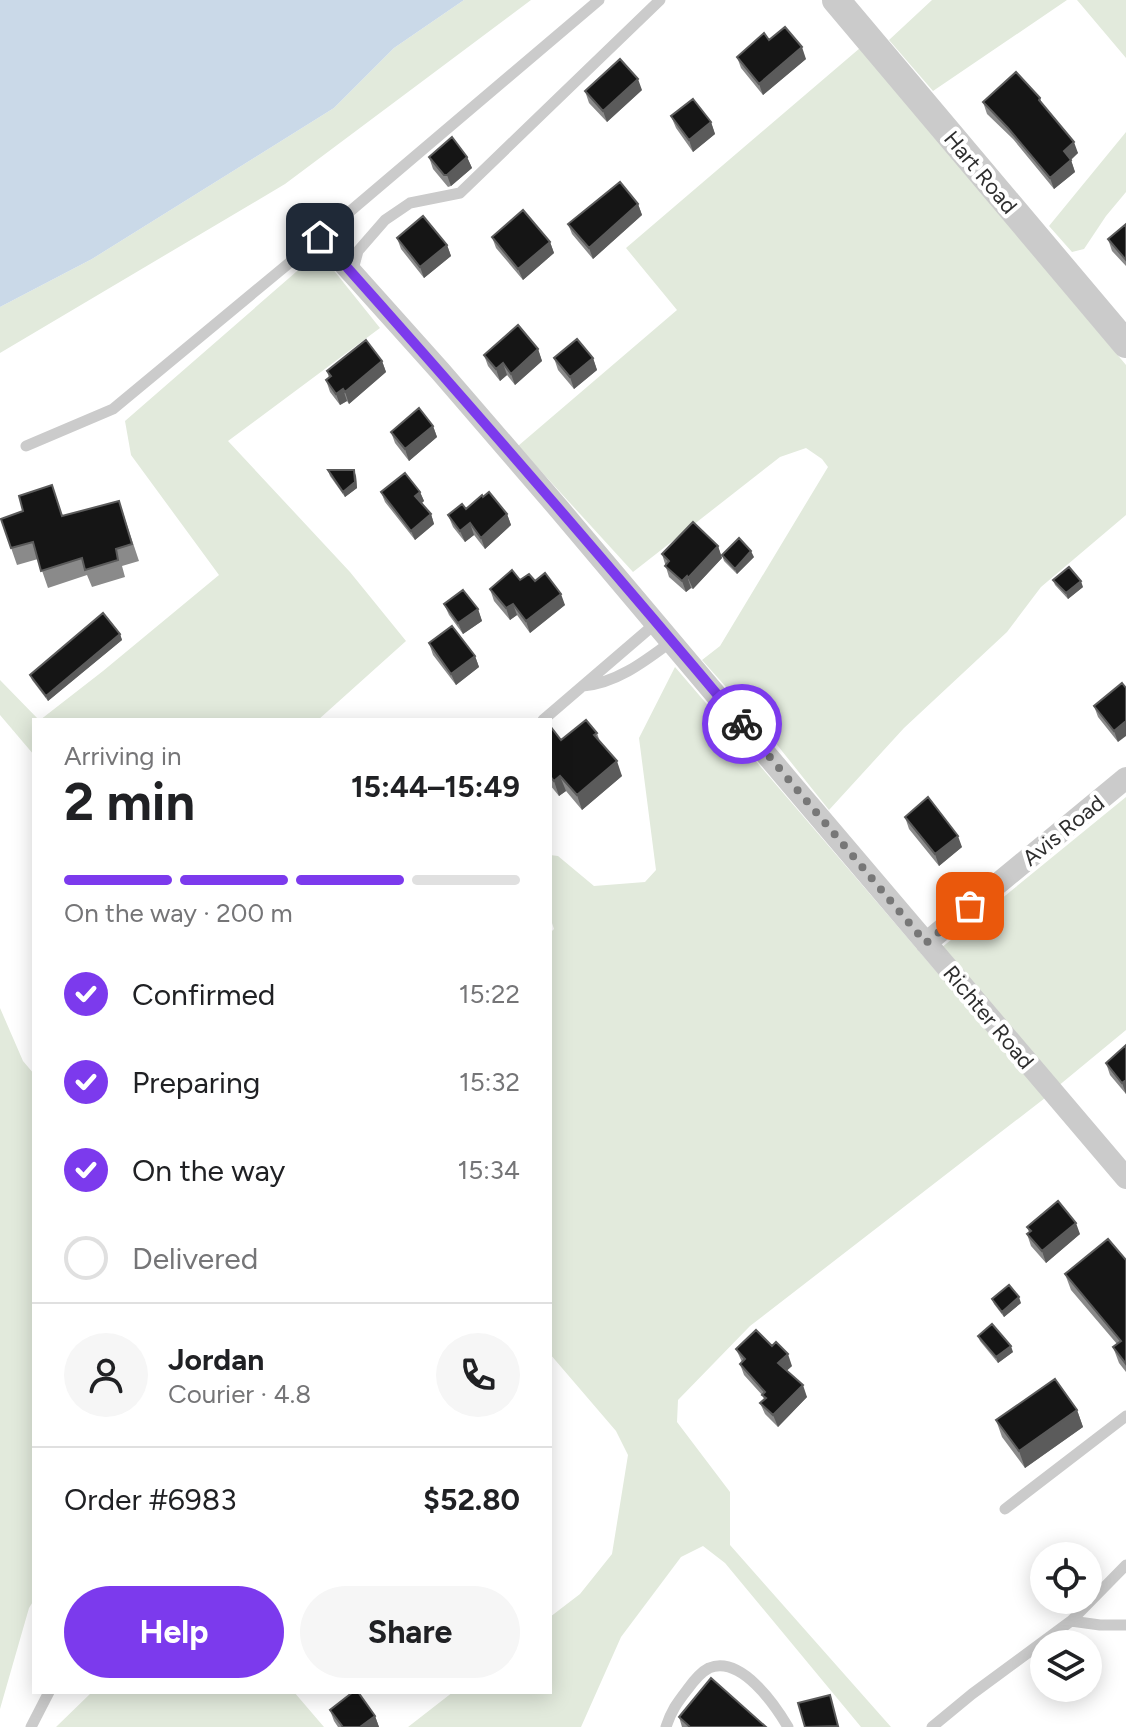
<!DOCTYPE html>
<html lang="en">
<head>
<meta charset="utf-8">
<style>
  :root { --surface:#fff; --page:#f6f6f6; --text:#202124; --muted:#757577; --line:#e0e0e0; --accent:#7c3aed }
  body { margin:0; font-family:Figtree,sans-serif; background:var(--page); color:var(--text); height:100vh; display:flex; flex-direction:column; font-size:30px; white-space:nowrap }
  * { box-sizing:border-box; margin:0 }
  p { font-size:26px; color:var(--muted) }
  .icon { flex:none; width:44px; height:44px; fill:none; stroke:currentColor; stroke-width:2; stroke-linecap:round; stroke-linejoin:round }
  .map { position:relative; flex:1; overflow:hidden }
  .side { position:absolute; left:32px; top:718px; width:520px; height:976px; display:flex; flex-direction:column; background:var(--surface); border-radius:0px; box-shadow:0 4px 20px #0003 }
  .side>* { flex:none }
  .fabs { position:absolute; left:1030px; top:1542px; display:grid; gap:16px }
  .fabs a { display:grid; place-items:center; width:72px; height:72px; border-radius:50%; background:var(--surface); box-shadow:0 4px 20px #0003; font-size:40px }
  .pin { position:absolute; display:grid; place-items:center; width:68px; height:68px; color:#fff; margin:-34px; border-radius:16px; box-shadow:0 4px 12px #0006 }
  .courier { position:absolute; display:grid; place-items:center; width:80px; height:80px; margin:-40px; border:6px solid #7c3aed; border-radius:50%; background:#fff; color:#222; box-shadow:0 2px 10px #0007 }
  .headline em { font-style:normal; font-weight:700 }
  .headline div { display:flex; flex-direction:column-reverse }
  .headline { display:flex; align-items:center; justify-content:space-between; height:136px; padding:0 32px }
  h1 { font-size:52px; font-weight:700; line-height:60px }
  .bar { display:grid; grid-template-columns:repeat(4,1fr); gap:12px 8px; align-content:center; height:96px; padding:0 32px }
  .bar i { height:10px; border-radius:6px; background:var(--line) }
  .bar .current { background:var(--accent) }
  .bar p { grid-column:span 4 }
  .line { display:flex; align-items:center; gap:20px; padding:0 32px; border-top:2px solid var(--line) }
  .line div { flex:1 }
  .round { display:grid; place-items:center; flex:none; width:84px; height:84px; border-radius:42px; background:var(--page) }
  ol { padding:0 32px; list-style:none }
  li { display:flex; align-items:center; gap:24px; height:88px }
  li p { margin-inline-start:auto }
  li .icon { padding:8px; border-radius:50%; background:var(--accent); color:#fff; stroke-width:4 }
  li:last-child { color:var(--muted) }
  li i { width:44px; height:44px; border:4px solid var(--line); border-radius:50% }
  .action { display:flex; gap:16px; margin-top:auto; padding:16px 32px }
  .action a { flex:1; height:92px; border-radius:48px; background:var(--accent); color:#fff; font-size:32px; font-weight:700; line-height:92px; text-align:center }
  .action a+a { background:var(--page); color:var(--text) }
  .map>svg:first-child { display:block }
  .green { fill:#e2eadc }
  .water { fill:#cad9e8 }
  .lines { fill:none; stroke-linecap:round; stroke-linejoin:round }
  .service { stroke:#cbcbcb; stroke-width:11 }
  .minor { stroke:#cbcbcb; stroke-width:22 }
  .tertiary { stroke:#cbcbcb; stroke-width:28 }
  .wall { fill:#8a8a8a }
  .shaded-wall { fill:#5b5b5b }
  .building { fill:#151515; stroke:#5b5b5b; stroke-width:2 }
  .done { stroke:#777; stroke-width:8; stroke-dasharray:0 14.4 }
  .route { stroke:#7c3aed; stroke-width:10 }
  .labels { text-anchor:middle; stroke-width:8; stroke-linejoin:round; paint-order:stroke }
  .street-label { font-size:22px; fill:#2e2e2e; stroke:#fff }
</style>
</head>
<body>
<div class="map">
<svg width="1126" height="1727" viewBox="0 0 1126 1727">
  <rect width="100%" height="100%" fill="#fff"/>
  <path class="green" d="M464,0H531L285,184L0,353V307L92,259L334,108L394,48Z
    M932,0H1067L933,91L889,40Z
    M1077,0H1126V58Z
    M860,48L1126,365V515L1041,587L1007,632L904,728L829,810L774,741L702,660L720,646L828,467L822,459L806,448L780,457L633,572L518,446L677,310L626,248Z
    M1126,132V192L1106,216L1084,249L1072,252L1049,226Z
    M319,252L380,328L228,441L350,572L406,641L318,720H40L103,671L219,575L131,455L125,421Z
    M675,667L1045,1098L750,1326L678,1400L677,1422L730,1492V1545L891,1727H861L725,1563L703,1546L681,1557L621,1637L581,1727H408L453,1692H550V1617L580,1594L612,1554L628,1455L616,1431L550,1354V933L554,929L550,917V855L558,856L594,886L645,882L656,870L639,738Z
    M0,680L39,720H34V755L0,715Z
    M1126,797V1030L1057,1087L941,948Z
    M0,1008L23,1061L34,1074V1600L29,1608L0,1709Z
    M92,1692H294L324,1727H56Z"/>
  <path class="water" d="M0,0H464L394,48L334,108L92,259L0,307Z"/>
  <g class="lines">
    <path class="service" d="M352,273L358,251L385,220L410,203L460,193L660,0
      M26,446L113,409L288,264L599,0
      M583,686C617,683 645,661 672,641
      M543,720L656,623
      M1005,1509L1126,1416
      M1071,1621L1100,1625H1126
      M31,1727L49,1692
      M666,1727C671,1711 677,1703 687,1690C692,1683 701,1672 709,1668C741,1655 775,1705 788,1727
      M932,1727L972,1694L1071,1621L1126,1565"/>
    <path class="minor" d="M320,237L441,372L560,510L792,785L1126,1178
      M926,943L1126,778"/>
    <path class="tertiary" d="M836,0L1126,344"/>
  </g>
  <path class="wall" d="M769,40L806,59L763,95L741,68L737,57Z
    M642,90L607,122L589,103L585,91Z
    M1040,98L1042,104L1078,153L1071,160L1075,172L1054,189L1013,139L987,114L983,102Z
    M671,116L711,122L715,134L693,152L676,128Z
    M429,157H467L472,168L451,186L448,187L433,169Z
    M638,204L642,215L593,259L572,234L568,224Z
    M1126,224V266L1112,251L1108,239Z
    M492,237L550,242L554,253L523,280L496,248Z
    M397,238L447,245L451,256L424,278L401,249Z
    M538,349L542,361L515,385L507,375L500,381L488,366L484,355Z
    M554,358H593L597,370L574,389L558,370Z
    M382,361L386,372L349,404L347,401L340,405L330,392L326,380L329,378L327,371Z
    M433,426L437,437L409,461L395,443L391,432Z
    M328,470L356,476L357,488L345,497L330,476Z
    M381,492H420L424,501L422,503L431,514L434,524L415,540L385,502Z
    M119,501L139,561L122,566L125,577L92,587L87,575L48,588L38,559L17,565L1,519L63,516Z
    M466,509L507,514L511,525L485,549L474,535L465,542L453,527L448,515Z
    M718,546L722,558L693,589L691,588L686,592L669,577L662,554Z
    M722,555L754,557L737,574L724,561Z
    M520,580L535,581L565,605L530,633L517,615L510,620L494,601L490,589Z
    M1053,580L1083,587L1068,599L1055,585Z
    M444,604L478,609L482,621L463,634L449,615Z
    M120,634L122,640L48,701L32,680L30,675Z
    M429,643L475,656L479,667L456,685L433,655Z
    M1122,683L1118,742L1098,717L1094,706Z
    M550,726L561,740L597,733L600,742L622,776L582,810L566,791L559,796L550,785Z
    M905,817L962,847L939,866L909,829Z
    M1126,1045V1094L1110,1075L1106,1063Z
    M1027,1227L1080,1234L1046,1263L1031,1246L1027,1234L1029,1232Z
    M1126,1260V1372L1119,1363L1113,1347L1117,1344L1071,1290L1065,1274Z
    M992,1299L1021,1303L1004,1317L994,1304Z
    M978,1336L1013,1352L998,1363L980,1341Z
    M736,1349L792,1366L786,1371L807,1397L778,1427L765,1414L760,1403L764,1400L763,1396L744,1375L740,1364L742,1362Z
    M1077,1410L1083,1427L1025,1468L1002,1437L996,1420Z
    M330,1710L375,1716L379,1727H338L334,1721Z
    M679,1717L766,1727H682Z"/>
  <path class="shaded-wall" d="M802,47L806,59L763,95L759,84Z
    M638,79L642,90L607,122L603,111Z
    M711,122L715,134L693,152L689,140Z
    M1074,142L1078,153L1068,162L1064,151Z
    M467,157L472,168L451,186L447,175Z
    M1071,160L1075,172L1054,189L1050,178Z
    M638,204L642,215L593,259L589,248Z
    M550,242L554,253L523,280L518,269Z
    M447,245L451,256L424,278L420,267Z
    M538,349L542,361L515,385L511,374Z
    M593,358L597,370L574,389L570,377Z
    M382,361L386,372L349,404L345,392Z
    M503,363L507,375L500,381L496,369Z
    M343,389L347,401L340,405L336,394Z
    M433,426L437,437L409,461L405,449Z
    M354,470L356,476L357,488L345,497L343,492Z
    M420,492L424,501L419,505L415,496Z
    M431,514L434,524L415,540L411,531Z
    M507,514L511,525L485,549L481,538Z
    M470,523L474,535L465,542L460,531Z
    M718,546L722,558L693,589L688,578Z
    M751,551L754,557L737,574L735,569Z
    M687,576L691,588L686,592L682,581Z
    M1081,581L1083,587L1068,599L1066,593Z
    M561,594L565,605L530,633L526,621Z
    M513,604L517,615L510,620L506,608Z
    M478,609L482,621L463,634L458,623Z
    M120,634L122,640L48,701L46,696Z
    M475,656L479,667L456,685L451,674Z
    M1126,721V736L1118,742L1114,731Z
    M617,761L622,776L582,810L577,795Z
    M560,776L566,791L559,796L554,781Z
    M958,836L962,847L939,866L935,854Z
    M1126,1080V1094L1122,1083Z
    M1076,1223L1080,1234L1046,1263L1042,1251Z
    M1019,1297L1021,1303L1004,1317L1002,1312Z
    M1011,1346L1013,1352L998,1363L996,1357Z
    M788,1354L792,1366L782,1375L778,1363Z
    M803,1385L807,1397L778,1427L773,1415Z
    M1077,1410L1083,1427L1025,1468L1019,1451Z
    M375,1716L379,1727H360Z"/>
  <path class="building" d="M785,27L802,47L759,84L737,57L764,33L769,40Z
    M620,59L638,79L603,111L585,91Z
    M1016,72L1040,98L1039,100L1074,142L1064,151L1071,160L1050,178L1008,128L983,102Z
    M693,99L711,122L689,140L671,116Z
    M452,137L467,157L447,175H444L429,157Z
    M620,182L638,204L589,248L568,224Z
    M523,210L550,242L518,269L492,237Z
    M423,216L447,245L420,267L397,238Z
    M1126,224V260L1108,239Z
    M518,325L538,349L511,374L503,363L496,369L484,355Z
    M577,339L593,358L570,377L554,358Z
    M366,340L382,361L345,392L343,389L336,394L326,380L331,376L327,371Z
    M419,408L433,426L405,449L391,432Z
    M328,470H354L355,482L343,492Z
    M405,473L420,492L415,496L431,514L411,531L381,492Z
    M52,485L62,516L119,501L132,544L116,549L118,560L85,570L82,558L41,571L33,542L11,548L1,519L23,511L19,496Z
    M489,492L507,514L481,538L470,523L460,531L448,515L462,504L466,509L482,495L483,497Z
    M693,522L718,546L688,578L687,576L682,581L665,566L669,561L662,554Z
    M739,538L751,551L735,569L722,555Z
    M1069,567L1081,581L1066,593L1053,580Z
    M512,570L520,580L529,574L535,581L545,573L561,594L526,621L513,604L506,608L490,589Z
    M463,590L478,609L458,623L444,604Z
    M103,613L120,634L46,696L30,675Z
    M452,626L475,656L451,674L429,643Z
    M1122,683L1126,688V721L1114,731L1094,706Z
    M586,720L597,733L594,735L617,761L577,795L560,776L554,781L550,776V726L561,740Z
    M928,797L958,836L935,854L905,817Z
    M1126,1045V1080L1122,1083L1106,1063Z
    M1058,1201L1076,1223L1042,1251L1027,1234L1031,1231L1027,1227Z
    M1108,1239L1126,1260V1364L1113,1347L1121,1341L1065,1274Z
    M1009,1285L1019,1297L1002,1312L992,1299Z
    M992,1324L1011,1346L996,1357L978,1336Z
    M756,1330L772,1346L776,1342L788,1354L778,1363L803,1385L773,1415L760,1403L766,1398L762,1395L765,1392L740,1364L745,1359L736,1349Z
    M1055,1379L1077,1410L1019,1451L996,1420Z
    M711,1678L766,1727H690L679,1717Z
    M353,1692H358L375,1716L360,1727H343L330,1710Z
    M830,1695L838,1726L805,1727L798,1703Z"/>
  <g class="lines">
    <path class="done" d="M742,724L926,943L970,906"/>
    <path class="route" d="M320,237C463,397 604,559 742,724"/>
  </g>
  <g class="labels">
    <g class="street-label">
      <text transform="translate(981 172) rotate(50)" y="8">Hart Road</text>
      <text transform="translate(1063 830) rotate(-39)" y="8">Avis Road</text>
      <text transform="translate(989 1017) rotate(50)" y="8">Richter Road</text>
    </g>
  </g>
</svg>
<div class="fabs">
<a><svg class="icon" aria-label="locate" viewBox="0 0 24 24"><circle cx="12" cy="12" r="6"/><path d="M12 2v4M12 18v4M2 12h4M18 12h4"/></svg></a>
<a><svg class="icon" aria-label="layers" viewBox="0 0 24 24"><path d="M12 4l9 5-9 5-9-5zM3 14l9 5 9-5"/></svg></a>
</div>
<div class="pin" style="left:970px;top:906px;background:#ea580c"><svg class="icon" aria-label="bag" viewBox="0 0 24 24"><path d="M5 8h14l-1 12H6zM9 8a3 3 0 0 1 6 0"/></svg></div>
<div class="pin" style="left:320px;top:237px;background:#1f2937"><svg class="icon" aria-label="home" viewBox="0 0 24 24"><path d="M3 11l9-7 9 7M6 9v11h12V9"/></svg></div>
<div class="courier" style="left:742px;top:724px"><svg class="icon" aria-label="bike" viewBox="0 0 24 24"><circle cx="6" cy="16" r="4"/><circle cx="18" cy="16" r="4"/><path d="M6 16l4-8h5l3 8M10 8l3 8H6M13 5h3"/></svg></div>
<section class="side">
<div class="headline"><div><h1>2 min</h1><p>Arriving in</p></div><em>15:44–15:49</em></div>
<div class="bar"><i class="current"></i><i class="current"></i><i class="current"></i><i></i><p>On the way · 200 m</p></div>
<ol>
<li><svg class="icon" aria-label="check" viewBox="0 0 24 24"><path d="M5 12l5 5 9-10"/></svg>Confirmed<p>15:22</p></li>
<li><svg class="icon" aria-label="check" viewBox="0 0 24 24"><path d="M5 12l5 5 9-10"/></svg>Preparing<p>15:32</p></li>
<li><svg class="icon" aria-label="check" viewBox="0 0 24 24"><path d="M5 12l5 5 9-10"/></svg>On the way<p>15:34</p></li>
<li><i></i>Delivered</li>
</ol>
<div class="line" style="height:144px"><a class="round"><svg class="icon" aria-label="person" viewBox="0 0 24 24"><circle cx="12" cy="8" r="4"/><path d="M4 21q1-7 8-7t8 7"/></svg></a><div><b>Jordan</b><p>Courier · 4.8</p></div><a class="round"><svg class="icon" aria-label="phone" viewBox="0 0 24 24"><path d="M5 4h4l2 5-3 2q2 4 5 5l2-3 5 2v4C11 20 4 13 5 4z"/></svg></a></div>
<div class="line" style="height:104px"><div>Order #6983</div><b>$52.80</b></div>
<div class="action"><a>Help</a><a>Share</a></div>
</section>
</div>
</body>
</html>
